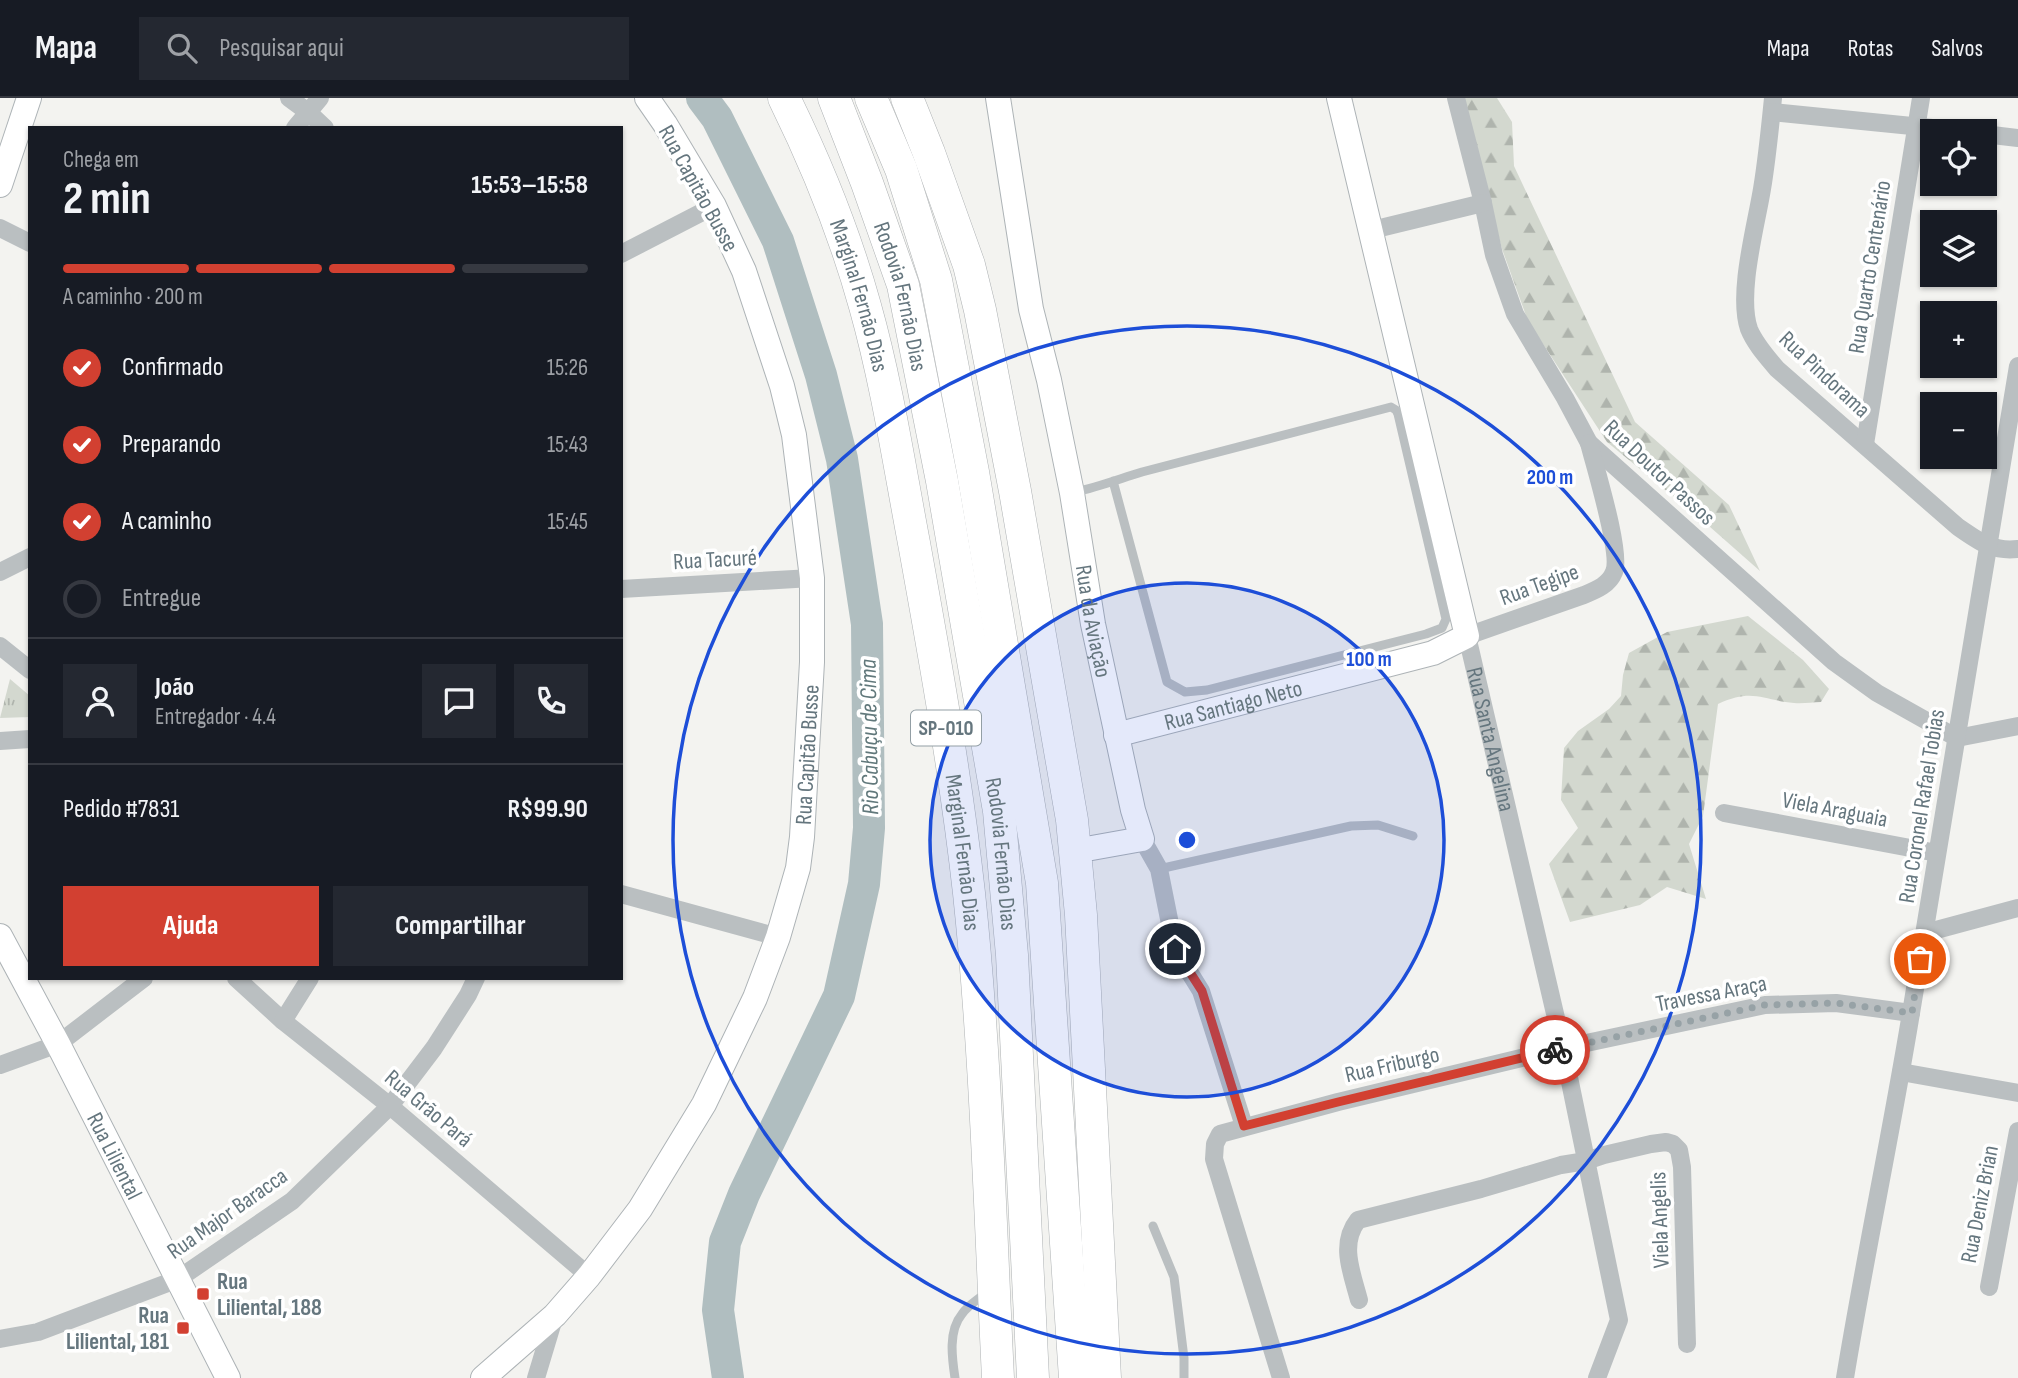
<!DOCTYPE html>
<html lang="pt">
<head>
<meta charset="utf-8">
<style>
  :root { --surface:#171b24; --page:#242831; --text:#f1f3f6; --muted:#9ea1a6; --line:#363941; --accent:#d24031 }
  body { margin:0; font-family:"Sofia Sans Condensed",sans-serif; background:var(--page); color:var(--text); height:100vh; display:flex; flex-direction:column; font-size:26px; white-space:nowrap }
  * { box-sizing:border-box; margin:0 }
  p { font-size:23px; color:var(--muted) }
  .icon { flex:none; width:38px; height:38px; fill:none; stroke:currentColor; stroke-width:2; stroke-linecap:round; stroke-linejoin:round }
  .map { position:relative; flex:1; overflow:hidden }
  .details { position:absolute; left:28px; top:28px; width:595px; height:854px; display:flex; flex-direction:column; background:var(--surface); border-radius:0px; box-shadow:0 2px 5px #0004 }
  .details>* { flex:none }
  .buttons { position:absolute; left:1920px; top:21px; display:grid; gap:14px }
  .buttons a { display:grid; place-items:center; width:77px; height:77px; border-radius:0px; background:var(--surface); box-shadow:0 2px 5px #0004; font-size:35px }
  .pin { position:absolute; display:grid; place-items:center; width:60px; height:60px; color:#fff; margin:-30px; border:4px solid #fff; border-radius:50%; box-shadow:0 2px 7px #0007 }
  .courier { position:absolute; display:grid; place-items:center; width:70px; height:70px; margin:-35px; border:5px solid #d24031; border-radius:50%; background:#fff; color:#222; box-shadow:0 2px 9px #0007 }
  .overview em { font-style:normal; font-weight:700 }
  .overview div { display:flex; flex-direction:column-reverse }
  .overview { display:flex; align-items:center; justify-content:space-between; height:119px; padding:0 35px }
  h1 { font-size:46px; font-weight:700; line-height:52px }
  .bar { display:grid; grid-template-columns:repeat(4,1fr); gap:10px 7px; align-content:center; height:84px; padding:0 35px }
  .bar i { height:9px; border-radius:5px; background:var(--line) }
  .bar .selected { background:var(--accent) }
  .bar p { grid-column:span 4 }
  .line { display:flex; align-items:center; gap:18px; padding:0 35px; border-top:2px solid var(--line) }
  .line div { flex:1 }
  .round { display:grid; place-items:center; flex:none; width:74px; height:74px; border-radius:0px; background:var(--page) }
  ol { padding:0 35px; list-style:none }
  li { display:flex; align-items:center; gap:21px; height:77px }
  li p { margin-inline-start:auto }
  li .icon { padding:7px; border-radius:50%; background:var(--accent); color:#fff; stroke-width:4 }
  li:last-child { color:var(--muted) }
  li i { width:38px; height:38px; border:4px solid var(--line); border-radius:50% }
  .primary-button { display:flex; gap:14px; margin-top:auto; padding:14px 35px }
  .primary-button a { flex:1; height:80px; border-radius:0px; background:var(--accent); color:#fff; font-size:28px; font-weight:700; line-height:80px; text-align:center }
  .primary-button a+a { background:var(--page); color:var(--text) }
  header { display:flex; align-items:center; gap:42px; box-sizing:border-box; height:98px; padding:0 35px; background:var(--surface); border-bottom:2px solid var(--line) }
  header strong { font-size:33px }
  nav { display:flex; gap:38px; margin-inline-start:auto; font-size:24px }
  .search { width:490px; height:63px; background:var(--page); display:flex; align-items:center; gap:18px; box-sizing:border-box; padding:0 24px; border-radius:0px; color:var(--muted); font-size:26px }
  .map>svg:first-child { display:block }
  .grass { fill:url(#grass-tufts) }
  .forest { fill:url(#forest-firs) }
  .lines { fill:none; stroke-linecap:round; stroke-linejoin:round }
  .river { stroke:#b0bec0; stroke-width:32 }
  .secondary-casing { stroke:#adb3b6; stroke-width:26 }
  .highway-casing { stroke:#aeb2b4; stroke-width:33 }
  .lane { stroke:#babfc1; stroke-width:9 }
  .street { stroke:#babfc1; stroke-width:18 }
  .secondary { stroke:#fff; stroke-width:24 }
  .highway { stroke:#fff; stroke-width:32 }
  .done { stroke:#97a2a6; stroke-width:7; stroke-dasharray:0 12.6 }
  .route { stroke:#d24031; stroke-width:9 }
  .ring { fill:none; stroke:#1d4ed8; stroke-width:3.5 }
  .poi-dot { fill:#d24031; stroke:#fff; stroke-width:2.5 }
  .labels { text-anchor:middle; stroke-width:7; stroke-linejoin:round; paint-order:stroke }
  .shield { fill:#fff; stroke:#939fa5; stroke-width:2 }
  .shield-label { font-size:21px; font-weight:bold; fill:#65767e }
  .street-label { font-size:23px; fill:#65767e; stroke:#fff }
  .poi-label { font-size:23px; font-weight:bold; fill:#65767e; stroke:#fff; text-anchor:start }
  .water-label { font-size:24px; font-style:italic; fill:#61787b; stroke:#fff }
  .centre { fill:#1d4ed8; stroke:#fff; stroke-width:3.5 }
  .ring-label { font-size:21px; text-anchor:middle; font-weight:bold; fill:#1d4ed8; stroke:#fff; stroke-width:7; stroke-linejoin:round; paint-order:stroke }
</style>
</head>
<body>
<header>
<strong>Mapa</strong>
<div class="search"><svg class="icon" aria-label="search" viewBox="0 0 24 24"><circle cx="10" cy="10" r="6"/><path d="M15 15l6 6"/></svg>Pesquisar aqui</div>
<nav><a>Mapa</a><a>Rotas</a><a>Salvos</a></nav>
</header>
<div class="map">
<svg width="2018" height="1280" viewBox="0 0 2018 1280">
  <defs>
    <pattern id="grass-tufts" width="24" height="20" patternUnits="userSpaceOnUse" patternTransform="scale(1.75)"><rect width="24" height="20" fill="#d3d8cf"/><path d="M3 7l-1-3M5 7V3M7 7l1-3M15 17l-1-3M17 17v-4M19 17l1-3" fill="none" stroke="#afb4ad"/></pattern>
    <pattern id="forest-firs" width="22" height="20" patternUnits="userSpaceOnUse" patternTransform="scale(1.75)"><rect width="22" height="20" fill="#d3d8cf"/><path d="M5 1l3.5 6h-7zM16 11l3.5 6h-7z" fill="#afb4ad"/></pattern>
  </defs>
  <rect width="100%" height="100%" fill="#f3f3f0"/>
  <path class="grass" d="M10,581L30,598V619L0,620Z"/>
  <path class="forest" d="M1462,0H1497L1512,24L1514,68L1635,324L1729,407L1760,473L1701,421L1607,344L1528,223L1502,151Z
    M1748,518L1803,562L1829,591L1821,604C1812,604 1803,606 1794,605C1761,602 1753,590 1718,606L1703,718L1689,746L1706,801L1667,789L1640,807L1570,824L1549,766L1578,730L1561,702L1564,650L1578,633L1609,611L1621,598L1623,577L1629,555L1667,534Z"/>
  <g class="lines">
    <path class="river" d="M702,0L717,20L778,143L821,277L842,361L867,526L869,730L864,786L839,898L744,1096L725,1144L718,1212L728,1280"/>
    <g class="secondary-casing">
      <g id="secondary">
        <path id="s2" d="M998,0L1031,211L1049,282L1072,395L1093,526L1133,712L1142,741L1075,753"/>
        <path d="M0,87L29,0"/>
        <path id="s3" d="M1116,637L1433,555L1467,538L1339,0"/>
        <path id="s4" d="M0,838L58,946L228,1280"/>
        <path id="s5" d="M483,1280L555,1217L589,1178L640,1111L704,1006L755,900L778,839L798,770L802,739L812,564V480L794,337L782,288L744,173L714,108L665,26L647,0"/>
      </g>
    </g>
    <g class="highway-casing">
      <g id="highway">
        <path id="s6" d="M784,0C817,67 845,136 865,208C887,286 899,366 914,445C935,561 956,678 969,795C986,956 990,1119 998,1280"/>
        <path id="s7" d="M834,0L867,85L903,187L942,383L999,713L1012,857L1033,1280"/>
        <path d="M871,0L901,71L936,182L973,374L1042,785L1075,1280"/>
        <path d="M907,0L929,55L969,167L980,212L1015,393L1072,722L1081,817L1105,1280"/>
      </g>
    </g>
    <path class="lane" d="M1075,394C1098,389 1119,381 1142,374L1391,309L1396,312L1398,316L1446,521L1442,530L1426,536L1207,592L1185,594L1167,584L1113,383
      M1159,771L1351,728L1378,727L1413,738
      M1153,1128L1174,1179L1184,1260V1280
      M955,1280C952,1260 948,1233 962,1216C968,1207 979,1201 987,1194"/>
    <g class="street">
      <path d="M289,0L308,14L325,30"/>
      <path d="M1456,0L1483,105L1494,157L1515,216L1565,300L1589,345L1834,564L1877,595L1957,640L2018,628"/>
      <path d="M1773,0C1770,30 1767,61 1762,91C1756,128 1737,196 1749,231C1755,246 1767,259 1777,271L1958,429C1979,443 1991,454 2018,451"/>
      <path d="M1772,14L1962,33"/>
      <path d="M295,30L320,0"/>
      <path d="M1984,36L2018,40"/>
      <path d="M0,130L30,145"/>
      <path d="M1372,132L1483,105"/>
      <path d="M621,156L714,108"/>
      <path id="s1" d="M1589,345C1595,369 1622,456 1614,474C1609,487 1596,492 1584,497L1467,538L1563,950L1619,1222L1597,1280"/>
      <path d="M1865,346L1921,0"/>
      <path d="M0,474L30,459"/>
      <path d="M621,491L812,480"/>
      <path d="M0,548L30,572"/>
      <path d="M0,643L30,641"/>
      <path d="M1724,715L1937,755"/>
      <path d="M1142,741L1159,771L1175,851L1201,893L1244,1028"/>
      <path d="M621,796L778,839"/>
      <path d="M1925,835L2018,810"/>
      <path d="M236,880L283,923L390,1008L589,1178"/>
      <path d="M283,923L310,880"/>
      <path d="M0,967L58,946L144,880"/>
      <path d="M1901,974L2018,995"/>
      <path d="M1989,1189L2018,1033"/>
      <path d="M1359,1202C1352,1175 1339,1146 1358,1122L1481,1091L1561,1067L1586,1063L1604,1057L1651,1046L1666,1044L1673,1046L1679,1052L1682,1069L1687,1246"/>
      <path d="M0,1241L38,1234L178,1181L292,1103L390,1008L434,950L468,897L476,880"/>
      <path d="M536,1280L555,1217"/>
      <path d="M1281,1280L1214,1061L1215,1046L1220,1036L1338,1004L1563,950L1765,907L1836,905L1911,915"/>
      <path d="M1845,1280C1865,1158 1891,1037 1911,915C1948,700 1981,483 2018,268"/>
    </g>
    <use href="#secondary" class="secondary"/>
    <use href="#highway" class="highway"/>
  </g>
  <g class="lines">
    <path class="done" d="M1555,952L1765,907L1836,905L1912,915L1920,861"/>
    <path class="route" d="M1175,851L1202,893L1244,1028L1338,1004L1555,952"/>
  </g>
  <circle cx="1187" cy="742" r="257" fill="#1d4ed8" fill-opacity=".12"/>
  <g class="ring">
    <circle cx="1187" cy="742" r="257"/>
    <circle cx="1187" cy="742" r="514"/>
  </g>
  <g class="poi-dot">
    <rect x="196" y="1189" width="14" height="14" rx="3.5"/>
    <rect x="176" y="1223" width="14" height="14" rx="3.5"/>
  </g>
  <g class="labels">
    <rect class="shield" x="911" y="612.5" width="70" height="35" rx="5"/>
    <g class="shield-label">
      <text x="946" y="637">SP-010</text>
    </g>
    <g class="street-label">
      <text transform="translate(699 90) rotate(61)" y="8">Rua Capitão Busse</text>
      <text transform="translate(1869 169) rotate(-81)" y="8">Rua Quarto Centenário</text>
      <text dy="8" stroke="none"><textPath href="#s6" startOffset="212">Marginal Fernão Dias</textPath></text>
      <text dy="8" stroke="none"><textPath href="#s7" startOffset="210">Rodovia Fernão Dias</textPath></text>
      <text transform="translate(1825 276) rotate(43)" y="8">Rua Pindorama</text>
      <text transform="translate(1660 374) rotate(43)" y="8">Rua Doutor Passos</text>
      <text transform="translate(715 461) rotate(-3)" y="8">Rua Tacuré</text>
      <text transform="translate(1539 486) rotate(-20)" y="8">Rua Tegipe</text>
      <text dy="8" stroke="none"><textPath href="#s2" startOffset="532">Rua da Aviação</textPath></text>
      <text dy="8" stroke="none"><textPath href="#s3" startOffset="121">Rua Santiago Neto</textPath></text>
      <text dy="8" stroke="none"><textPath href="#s1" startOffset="401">Rua Santa Angelina</textPath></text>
      <text dy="8" stroke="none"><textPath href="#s5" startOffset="723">Rua Capitão Busse</textPath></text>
      <text transform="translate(1921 708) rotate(-81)" y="8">Rua Coronel Rafael Tobias</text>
      <text transform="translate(1835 711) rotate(11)" y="8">Viela Araguaia</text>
      <text dy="8" stroke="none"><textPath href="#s6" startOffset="779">Marginal Fernão Dias</textPath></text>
      <text dy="8" stroke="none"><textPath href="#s7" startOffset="777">Rodovia Fernão Dias</textPath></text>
      <text transform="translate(1711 895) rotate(-11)" y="8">Travessa Araça</text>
      <text transform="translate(1392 966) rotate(-13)" y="8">Rua Friburgo</text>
      <text transform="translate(429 1010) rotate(40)" y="8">Rua Grão Pará</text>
      <text dy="8" stroke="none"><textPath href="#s4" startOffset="248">Rua Liliental</textPath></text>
      <text transform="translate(1979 1106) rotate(-79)" y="8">Rua Deniz Brian</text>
      <text transform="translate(227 1115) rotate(-35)" y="8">Rua Major Baracca</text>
      <text transform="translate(1659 1122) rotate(-92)" y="8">Viela Angelis</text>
    </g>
    <g class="poi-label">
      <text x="217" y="1191">Rua<tspan x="217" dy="26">Liliental, 188</tspan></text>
      <text x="169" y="1225" text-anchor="end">Rua<tspan x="169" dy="26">Liliental, 181</tspan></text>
    </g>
    <g class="water-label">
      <text transform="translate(869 639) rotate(-91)" y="8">Rio Cabuçu de Cima</text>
    </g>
  </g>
  <circle cx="1187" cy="742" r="10" class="centre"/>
  <g class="ring-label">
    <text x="1550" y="386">200 m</text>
    <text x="1369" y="568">100 m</text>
  </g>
</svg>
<div class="buttons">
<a><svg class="icon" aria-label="locate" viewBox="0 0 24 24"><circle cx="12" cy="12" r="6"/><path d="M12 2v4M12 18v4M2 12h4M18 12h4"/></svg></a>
<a><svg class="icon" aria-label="layers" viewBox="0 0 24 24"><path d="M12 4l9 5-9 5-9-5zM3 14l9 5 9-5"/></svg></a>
<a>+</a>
<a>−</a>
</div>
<div class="pin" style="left:1920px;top:861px;background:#ea580c"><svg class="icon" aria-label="bag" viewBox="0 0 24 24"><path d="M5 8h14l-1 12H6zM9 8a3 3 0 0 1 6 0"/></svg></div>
<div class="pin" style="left:1175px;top:851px;background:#1f2937"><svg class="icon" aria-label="home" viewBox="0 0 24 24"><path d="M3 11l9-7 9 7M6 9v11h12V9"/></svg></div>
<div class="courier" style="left:1555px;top:952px"><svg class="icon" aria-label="bike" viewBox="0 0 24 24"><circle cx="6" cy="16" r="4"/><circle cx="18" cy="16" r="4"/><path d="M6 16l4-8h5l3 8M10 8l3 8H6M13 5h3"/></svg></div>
<section class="details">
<div class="overview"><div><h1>2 min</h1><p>Chega em</p></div><em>15:53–15:58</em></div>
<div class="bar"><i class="selected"></i><i class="selected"></i><i class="selected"></i><i></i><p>A caminho · 200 m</p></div>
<ol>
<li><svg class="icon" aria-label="check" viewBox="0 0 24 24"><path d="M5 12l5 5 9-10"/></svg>Confirmado<p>15:26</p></li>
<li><svg class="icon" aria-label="check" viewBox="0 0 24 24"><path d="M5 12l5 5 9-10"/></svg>Preparando<p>15:43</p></li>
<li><svg class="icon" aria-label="check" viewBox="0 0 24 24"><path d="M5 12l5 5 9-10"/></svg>A caminho<p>15:45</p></li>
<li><i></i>Entregue</li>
</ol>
<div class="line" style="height:126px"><a class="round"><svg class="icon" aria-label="person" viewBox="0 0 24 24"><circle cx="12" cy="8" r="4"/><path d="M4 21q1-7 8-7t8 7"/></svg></a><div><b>João</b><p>Entregador · 4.4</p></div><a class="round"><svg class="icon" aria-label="chat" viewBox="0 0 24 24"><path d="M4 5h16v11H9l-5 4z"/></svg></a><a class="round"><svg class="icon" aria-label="phone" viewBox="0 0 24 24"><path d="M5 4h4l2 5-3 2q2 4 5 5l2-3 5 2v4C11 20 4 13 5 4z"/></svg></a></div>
<div class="line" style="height:91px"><div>Pedido #7831</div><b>R$99.90</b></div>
<div class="primary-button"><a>Ajuda</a><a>Compartilhar</a></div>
</section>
</div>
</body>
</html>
